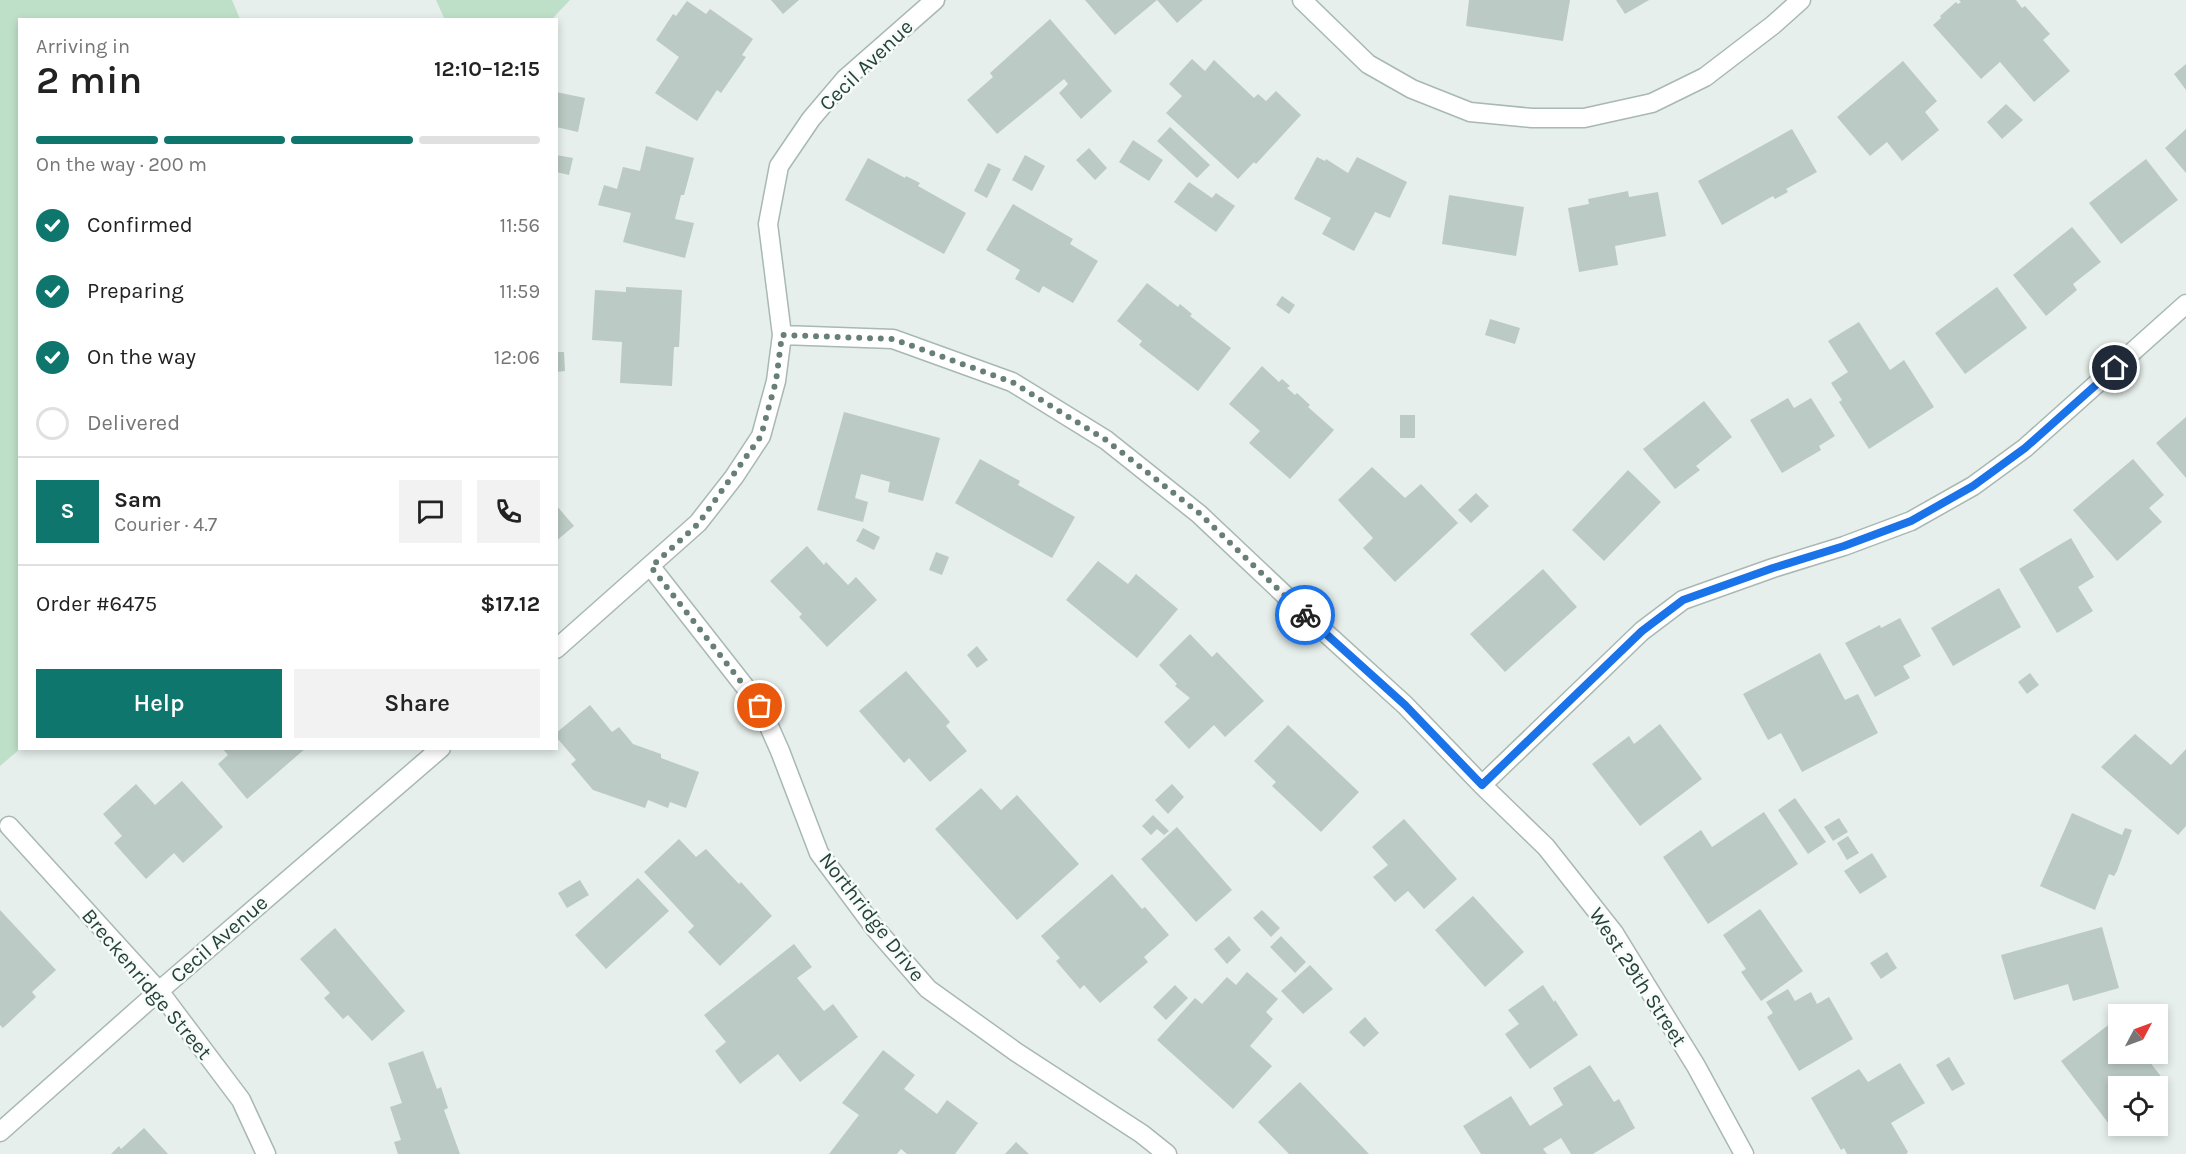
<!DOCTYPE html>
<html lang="en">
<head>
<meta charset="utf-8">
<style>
  :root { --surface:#fff; --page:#f2f2f2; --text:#222; --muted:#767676; --line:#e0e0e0; --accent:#0f766e }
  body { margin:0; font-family:Karla,sans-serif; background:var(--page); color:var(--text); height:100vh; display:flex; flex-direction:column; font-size:22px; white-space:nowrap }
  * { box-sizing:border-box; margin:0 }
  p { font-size:20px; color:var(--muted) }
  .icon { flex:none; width:33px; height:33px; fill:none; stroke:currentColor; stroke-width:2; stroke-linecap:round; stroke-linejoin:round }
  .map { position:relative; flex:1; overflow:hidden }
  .details { position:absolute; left:18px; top:18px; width:540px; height:732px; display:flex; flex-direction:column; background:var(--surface); border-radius:0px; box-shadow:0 3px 9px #0003 }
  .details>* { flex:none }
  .needle { width:39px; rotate:49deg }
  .tools { position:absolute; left:2108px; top:1004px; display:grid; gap:12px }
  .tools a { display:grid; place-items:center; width:60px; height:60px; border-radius:0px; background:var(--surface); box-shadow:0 3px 9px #0003; font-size:30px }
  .pin { position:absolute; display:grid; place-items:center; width:51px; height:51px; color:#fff; margin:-26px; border:3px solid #fff; border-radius:50%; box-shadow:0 2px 6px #0007 }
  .courier { position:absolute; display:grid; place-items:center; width:60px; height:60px; margin:-30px; border:4px solid #1a73e8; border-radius:50%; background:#fff; color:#222; box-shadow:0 2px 8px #0007 }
  .summary em { font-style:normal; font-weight:600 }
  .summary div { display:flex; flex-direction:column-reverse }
  .summary { display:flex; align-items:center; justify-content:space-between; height:102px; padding:0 18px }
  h1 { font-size:39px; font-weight:600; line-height:45px }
  .bar { display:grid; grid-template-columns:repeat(4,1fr); gap:9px 6px; align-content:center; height:72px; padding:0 18px }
  .bar i { height:8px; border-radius:4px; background:var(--line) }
  .bar .current { background:var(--accent) }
  .bar p { grid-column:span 4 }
  .line { display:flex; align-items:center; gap:15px; padding:0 18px; border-top:2px solid var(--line) }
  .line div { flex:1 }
  .round { display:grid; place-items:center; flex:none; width:63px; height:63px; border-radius:0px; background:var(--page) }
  ol { padding:0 18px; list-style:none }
  li { display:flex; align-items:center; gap:18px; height:66px }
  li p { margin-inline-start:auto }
  li .icon { padding:6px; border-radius:50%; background:var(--accent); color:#fff; stroke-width:4 }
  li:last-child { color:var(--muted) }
  li i { width:33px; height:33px; border:3px solid var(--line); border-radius:50% }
  .primary-button { display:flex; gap:12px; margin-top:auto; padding:12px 18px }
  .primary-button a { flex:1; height:69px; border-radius:0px; background:var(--accent); color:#fff; font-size:24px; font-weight:600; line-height:69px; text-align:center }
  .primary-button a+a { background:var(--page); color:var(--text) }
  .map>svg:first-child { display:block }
  .green { fill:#bfe0c8 }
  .building { fill:#bbcac4 }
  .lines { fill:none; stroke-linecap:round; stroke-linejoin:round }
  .minor-casing { stroke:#a8b8b2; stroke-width:21 }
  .minor { stroke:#fff; stroke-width:18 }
  .done { stroke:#687f78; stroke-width:6; stroke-dasharray:0 10.8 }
  .route { stroke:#1a73e8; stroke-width:8 }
  .labels { text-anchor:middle; stroke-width:5; stroke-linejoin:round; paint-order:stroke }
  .street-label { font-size:21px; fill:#24423a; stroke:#f7fbf9 }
</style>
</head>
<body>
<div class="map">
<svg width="2186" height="1154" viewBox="0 0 2186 1154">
  <rect width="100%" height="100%" fill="#e6efeb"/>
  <path class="green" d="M0,0H232L240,19L20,20V749L0,766Z
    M436,0H570L552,19L445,20Z"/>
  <path class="building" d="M771,0H799L783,14Z
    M1085,0H1203L1177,23L1157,0L1115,35Z
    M1469,0H1570L1563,41L1466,26Z
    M1616,0H1649L1625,14Z
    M1959,0H2016L2022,8L2025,6L2050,34L2043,40L2070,71L2034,102L2000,62L1981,79L1933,25L1941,18L1940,16L1956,2L1958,4L1961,2Z
    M687,1L706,14L710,9L753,39L742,55L746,57L721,93L717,90L697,121L655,93L679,57L656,40L673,14L676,16Z
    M1050,19L1112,91L1081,119L1059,93L1068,84L1064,79L997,134L967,100L993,77L990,73Z
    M1192,59L1205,71L1214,60L1254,98L1258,94L1266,101L1276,91L1301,115L1256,164L1254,162L1238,179L1166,113L1182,96L1169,84Z
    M1903,61L1937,101L1925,112L1939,130L1902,161L1887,142L1870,156L1837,117Z
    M2186,64V90L2174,74Z
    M556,92L585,98L578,132L556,127Z
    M2006,104L2023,120L2002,139L1987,122Z
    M1170,127L1210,165L1197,178L1157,141Z
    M1792,129L1817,172L1786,189L1788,192L1775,199L1773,196L1722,225L1698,181Z
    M2186,129V173L2165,148Z
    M1133,140L1163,160L1149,181L1119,162Z
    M646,146L694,158L684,195H681L675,219L694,223L685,258L623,242L631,213L598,205L604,185L617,189L623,167L640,171Z
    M1089,148L1107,168L1095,180L1076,160Z
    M556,155L573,158L569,175L556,172Z
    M1025,155L1045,166L1032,191L1012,180Z
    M1317,157L1325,161L1326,159L1348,173L1357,157L1407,182L1390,218L1375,212L1354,251L1322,234L1331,218L1294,199Z
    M868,158L905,178L906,176L920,183L918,186L966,213L944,254L845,200Z
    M2146,159L2178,200L2121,244L2089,203Z
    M988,163L1001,169L987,198L974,191Z
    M1189,182L1212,198L1216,193L1235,206L1216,232L1174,202Z
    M1628,191L1629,197L1658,192L1666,236L1615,246L1618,265L1579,272L1568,208L1589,204L1588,199Z
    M1449,195L1524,207L1516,256L1442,244Z
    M1013,204L1073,239L1070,244L1098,261L1073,303L1043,286L1039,293L1015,279L1020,270L986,250Z
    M2072,227L2101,262L2073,284L2077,290L2046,316L2013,275Z
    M1147,283L1178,307L1180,304L1192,314L1190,316L1231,348L1198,391L1139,345L1142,341L1117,321Z
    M626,287L682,290L679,347H674L672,386L620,383L622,342L592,340L595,290L626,292Z
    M1997,287L2027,328L1965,374L1935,333Z
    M1282,296L1295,305L1289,314L1276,305Z
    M1490,319L1520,328L1515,344L1485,335Z
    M1859,322L1890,370L1904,360L1934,407L1869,449L1839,402L1842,400L1831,383L1848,372L1828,341Z
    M556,352H564L565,371L556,372Z
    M1262,366L1279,382L1282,379L1290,386L1287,388L1295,395L1297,393L1310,405L1308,407L1334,430L1290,479L1249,443L1260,431L1229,404Z
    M1788,398L1794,408L1811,398L1835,436L1819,446L1821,450L1782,473L1750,420Z
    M1704,401L1732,437L1696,466L1700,470L1675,489L1643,449Z
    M844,412L940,438L923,501L888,492L890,482L861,474L855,498L868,502L863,522L817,510Z
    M1400,415H1415V438H1400Z
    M2186,417V478L2156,443Z
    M980,459L1020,481L1018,485L1075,517L1052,558L955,503Z
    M2133,459L2164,495L2149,508L2162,522L2117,561L2073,510Z
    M1372,467L1405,498L1421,484L1458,523L1395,582L1363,548L1373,538L1338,500Z
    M1628,470L1661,502L1604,561L1572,530Z
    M1476,493L1489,506L1471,523L1458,510Z
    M556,505L574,526L556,541Z
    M863,528L880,537L874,550L856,541Z
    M2071,538L2094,577L2078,587L2093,611L2057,633L2019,569Z
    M807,546L824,565L826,562L848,585L856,577L877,600L827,647L799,617L802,614L770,581Z
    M936,552L949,557L942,575L929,570Z
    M1098,561L1128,584L1136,574L1178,609L1137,658L1066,600Z
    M1543,569L1577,607L1505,672L1470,634Z
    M1999,588L2021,627L1953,666L1931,628Z
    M1900,618L1921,656L1903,666L1910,678L1875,697L1845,643L1880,625L1881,628Z
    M1190,634L1212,657L1217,652L1264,701L1225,737L1214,725L1189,749L1164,722L1190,698L1175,686L1177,684L1159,665Z
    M977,646L988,660L977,668L967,655Z
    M1820,653L1845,700L1858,694L1878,733L1802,772L1781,733L1768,740L1743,694Z
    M906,671L950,722L946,726L967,751L930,782L909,758L904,763L859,711Z
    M2030,673L2039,685L2027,694L2018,682Z
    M590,705L612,732L619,727L633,744L661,754V758L699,772L686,808L670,802L668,808L648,800L645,808L593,790L571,764L576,760L556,737V733Z
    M1660,724L1702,779L1640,826L1592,764L1629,736L1634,744Z
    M1288,725L1359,792L1321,832L1272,786L1276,782L1254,761Z
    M2135,734L2171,765L2186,749V826L2178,835L2101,767Z
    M222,748H306L247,799L218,764L228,755Z
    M182,781L223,827L183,863L174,853L146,879L114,843L122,836L103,814L136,784L155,805Z
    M1172,784L1184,797L1168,814L1155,800Z
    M981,788L1001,810L1017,795L1079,864L1017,920L935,829Z
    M1795,798L1826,842L1808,854L1778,810Z
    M1764,812L1798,864L1708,924L1663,857L1701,830L1712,847Z
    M2072,813L2122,835L2125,828L2132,830L2117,871L2114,876L2109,874L2095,910L2040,886Z
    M1153,815L1169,831L1164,835L1157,829L1151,835L1142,826Z
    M1839,818L1848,832L1833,841L1824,827Z
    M1404,819L1457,879L1424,909L1408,891L1395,902L1373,877L1388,865L1372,847Z
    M1177,827L1232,890L1196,922L1141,859Z
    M1848,836L1859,853L1847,860L1837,843Z
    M679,839L696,857L706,849L739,884L741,882L772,916L720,966L688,932L694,926L644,872Z
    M1872,853L1887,877L1860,894L1844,871Z
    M1112,874L1142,909L1145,907L1169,935L1144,957L1148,962L1100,1003L1084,985L1080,989L1056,961L1060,958L1041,936Z
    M638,878L669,911L606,969L575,935Z
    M580,880L589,895L567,908L558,893Z
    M1473,896L1524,952L1485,987L1435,930Z
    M1760,909L1803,971L1761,1001L1741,972L1746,969L1723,935Z
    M0,910L56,970L32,992L36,997L3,1028L0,1025Z
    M1262,910L1280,928L1271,937L1253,918Z
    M2102,927L2119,988L2073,1001L2068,984L2014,1000L2001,955Z
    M335,928L405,1011L372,1041L348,1015L343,1019L324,998L330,993L300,959Z
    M1229,936L1241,950L1227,964L1214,949Z
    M1281,936L1306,962L1295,973L1270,947Z
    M794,944L812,967L797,978L824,1011L833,1004L858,1037L800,1082L778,1054L740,1084L715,1051L726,1042L704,1015Z
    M1887,952L1897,968L1881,979L1870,963Z
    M1310,965L1333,989L1303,1014L1281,991Z
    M1247,972L1278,999L1266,1012L1273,1019L1250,1046L1272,1066L1233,1109L1157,1040L1195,998L1202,1004L1227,977L1236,985Z
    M1175,985L1188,998L1166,1020L1153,1007Z
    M1543,985L1554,1002L1555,1000L1578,1035L1530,1069L1505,1034L1519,1024L1508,1010Z
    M1788,989L1795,1001L1811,992L1817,1004L1829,997L1853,1039L1799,1071L1767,1017L1773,1013L1766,1002Z
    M1365,1017L1379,1033L1364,1047L1349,1032Z
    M2111,1023L2118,1032V1053H2143L2166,1083L2157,1090V1086H2118V1116L2109,1124L2061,1061Z
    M883,1050L915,1075L904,1089L937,1114L947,1100L978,1123L955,1154H907L901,1149L897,1154H829L859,1115L842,1103Z
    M423,1051L437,1089L441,1087L448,1108L444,1110L460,1154H398L394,1142L401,1140L390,1107L402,1103L388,1063Z
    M1949,1057L1965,1084L1952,1091L1936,1065Z
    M1900,1063L1925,1103L1891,1123L1908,1152L1906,1154H1847L1844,1148L1841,1150L1811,1098L1859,1069L1868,1082Z
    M1590,1065L1614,1102L1619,1099L1635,1128L1593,1154H1571L1561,1138L1543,1149L1547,1154H1481L1463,1126L1511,1096L1530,1126L1563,1105L1553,1088Z
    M1300,1082L1369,1154H1289L1258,1122Z
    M144,1128L168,1154H111L119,1146L121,1149Z
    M1016,1142L1029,1154H1005Z"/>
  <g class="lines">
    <g class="minor-casing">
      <path id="minor" d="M1302,0L1368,64L1412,89L1470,112L1532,118H1584L1652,103L1705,77L1773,25L1801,0
        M782,335L893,339L1012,382L1106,440L1199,514L1306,615L1405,705L1482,785L1546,847L1614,933L1696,1066L1744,1154
        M651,567L760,706L780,751L819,853L874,927L928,989L1016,1052L1142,1134L1167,1154
        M556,649L698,523L734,477L761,436L776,381L782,335L768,224L779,166L811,119L845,79L935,0
        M1482,785L1642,631L1683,600L1773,568L1844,546L1911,521L1973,486L2025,448L2186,304
        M9,826L159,991L241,1100L266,1154
        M0,1132L159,991L441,748"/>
    </g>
    <use href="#minor" class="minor"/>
  </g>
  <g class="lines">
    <path class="done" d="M760,706L651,567L698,524L761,436L776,381L782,335L893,339L1012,382L1106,440L1199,513L1305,615"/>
    <path class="route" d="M1305,615L1405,705L1482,785L1642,631L1683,600L1773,568L1844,546L1911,521L1973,486L2025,448L2115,368"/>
  </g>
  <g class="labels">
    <g class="street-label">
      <text transform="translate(866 65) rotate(-44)" y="7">Cecil Avenue</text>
      <text transform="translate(872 917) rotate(52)" y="7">Northridge Drive</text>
      <text transform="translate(219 939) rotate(-41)" y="7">Cecil Avenue</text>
      <text transform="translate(1638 977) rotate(57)" y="7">West 29th Street</text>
      <text transform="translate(147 984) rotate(50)" y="7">Breckenridge Street</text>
    </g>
  </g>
</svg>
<div class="tools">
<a><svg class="needle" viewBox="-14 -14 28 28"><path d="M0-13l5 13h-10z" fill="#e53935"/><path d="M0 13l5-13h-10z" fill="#767676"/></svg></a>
<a><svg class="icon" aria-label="locate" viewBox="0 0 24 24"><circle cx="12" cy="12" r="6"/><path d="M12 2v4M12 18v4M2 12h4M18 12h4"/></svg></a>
</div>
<div class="pin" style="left:760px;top:706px;background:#ea580c"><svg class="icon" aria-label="bag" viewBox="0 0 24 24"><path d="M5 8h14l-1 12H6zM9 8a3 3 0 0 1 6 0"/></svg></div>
<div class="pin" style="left:2115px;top:368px;background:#1f2937"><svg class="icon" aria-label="home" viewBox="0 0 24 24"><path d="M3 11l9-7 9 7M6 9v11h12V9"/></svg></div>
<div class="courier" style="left:1305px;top:615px"><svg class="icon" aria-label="bike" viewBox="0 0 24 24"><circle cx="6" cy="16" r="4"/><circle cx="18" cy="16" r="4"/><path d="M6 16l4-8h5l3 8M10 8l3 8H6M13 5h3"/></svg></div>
<section class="details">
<div class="summary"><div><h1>2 min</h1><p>Arriving in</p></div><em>12:10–12:15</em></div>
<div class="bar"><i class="current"></i><i class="current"></i><i class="current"></i><i></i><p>On the way · 200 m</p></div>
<ol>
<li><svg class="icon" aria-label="check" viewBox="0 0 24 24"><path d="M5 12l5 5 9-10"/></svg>Confirmed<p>11:56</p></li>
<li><svg class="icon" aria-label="check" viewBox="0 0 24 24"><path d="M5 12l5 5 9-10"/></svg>Preparing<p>11:59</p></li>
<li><svg class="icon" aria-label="check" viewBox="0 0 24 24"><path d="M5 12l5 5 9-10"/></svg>On the way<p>12:06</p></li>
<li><i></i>Delivered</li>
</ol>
<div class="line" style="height:108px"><b class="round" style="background:var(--accent);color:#fff">S</b><div><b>Sam</b><p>Courier · 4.7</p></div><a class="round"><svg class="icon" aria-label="chat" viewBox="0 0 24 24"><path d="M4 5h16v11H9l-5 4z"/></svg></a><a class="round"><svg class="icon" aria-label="phone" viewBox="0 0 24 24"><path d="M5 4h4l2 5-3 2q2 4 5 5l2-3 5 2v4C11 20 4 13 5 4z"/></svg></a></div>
<div class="line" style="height:78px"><div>Order #6475</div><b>$17.12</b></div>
<div class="primary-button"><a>Help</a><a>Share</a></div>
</section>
</div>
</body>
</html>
